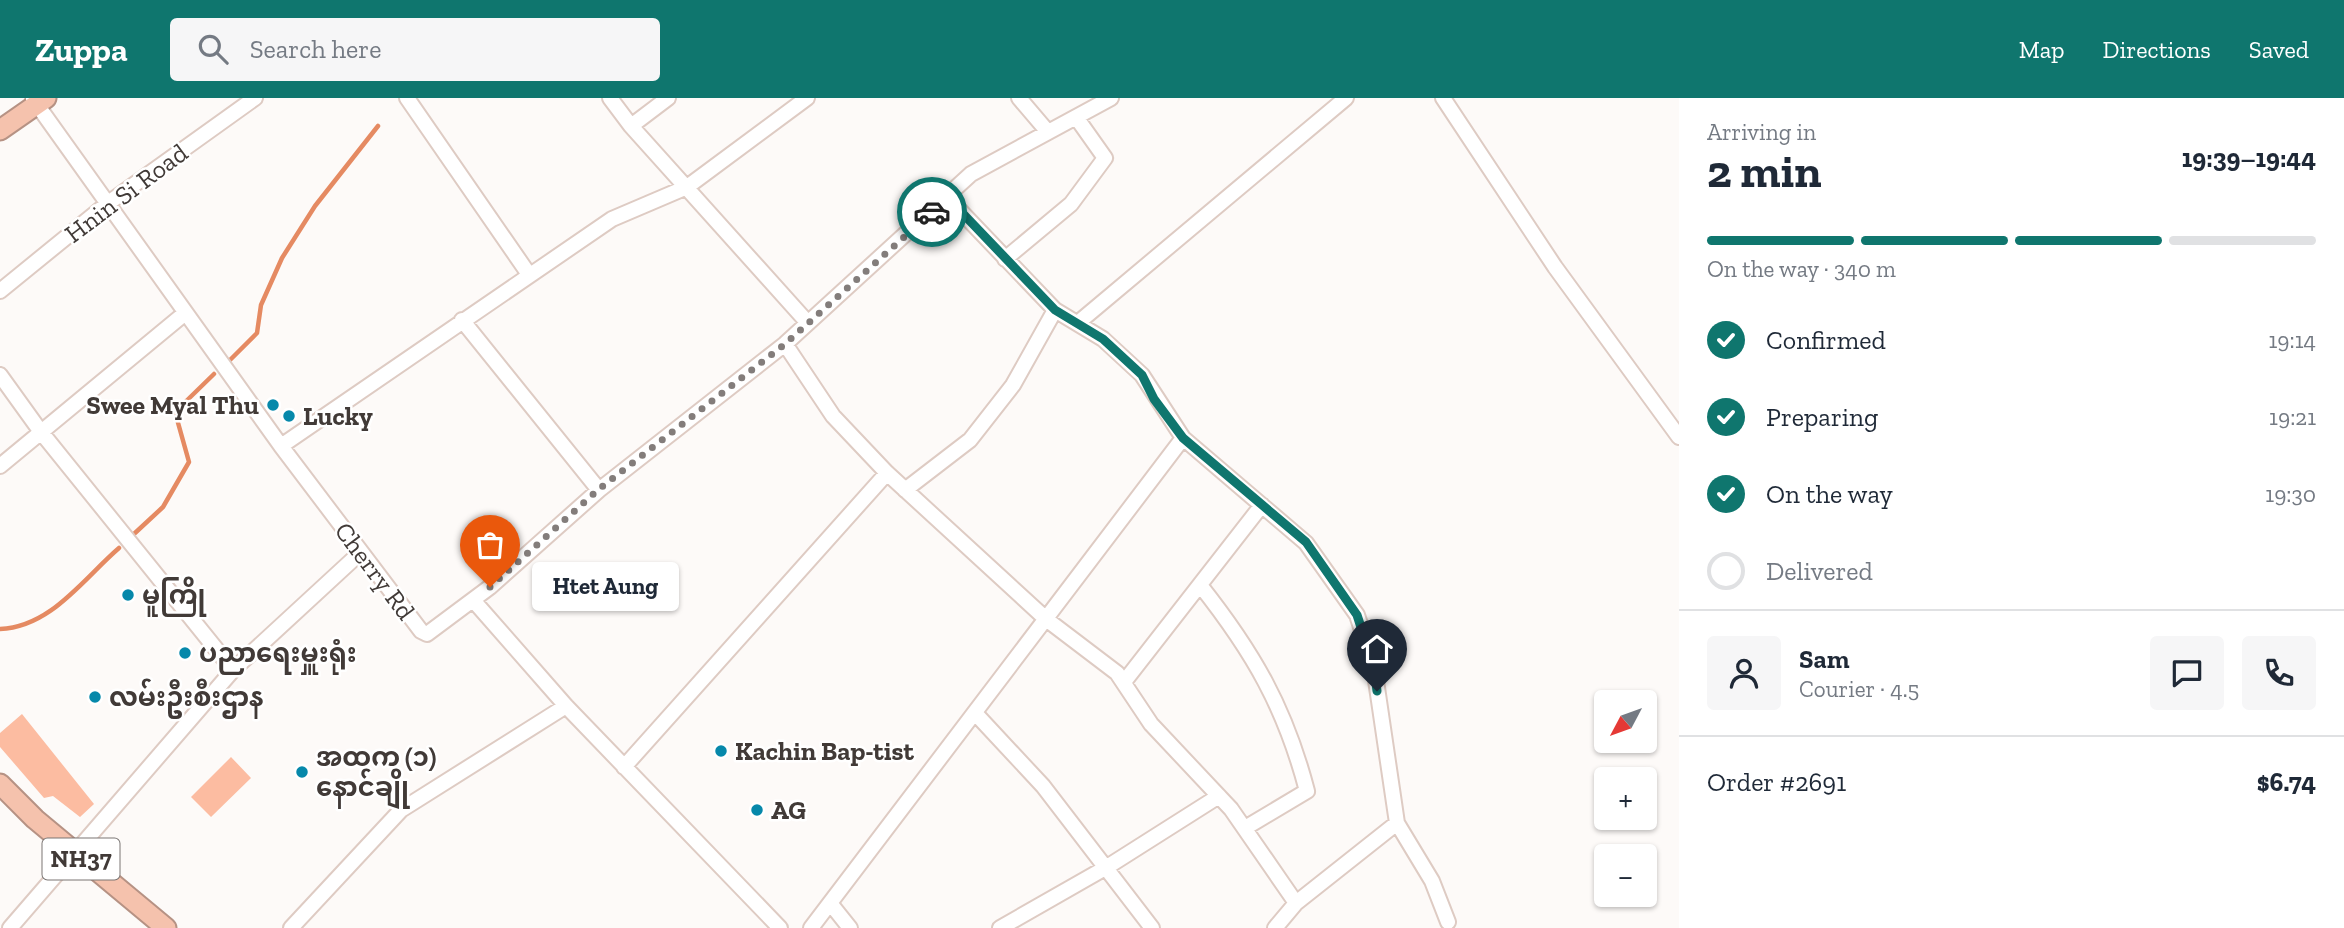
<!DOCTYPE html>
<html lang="en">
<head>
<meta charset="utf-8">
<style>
  :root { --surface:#fff; --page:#f6f6f7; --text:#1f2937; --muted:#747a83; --line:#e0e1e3; --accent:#0f766e }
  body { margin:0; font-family:"Zilla Slab","Noto Sans Myanmar",serif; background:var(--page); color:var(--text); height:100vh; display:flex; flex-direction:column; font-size:26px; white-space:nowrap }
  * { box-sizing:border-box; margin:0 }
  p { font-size:23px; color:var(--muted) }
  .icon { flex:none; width:38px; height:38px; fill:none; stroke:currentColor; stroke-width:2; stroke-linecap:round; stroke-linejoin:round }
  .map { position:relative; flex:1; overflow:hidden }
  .side { display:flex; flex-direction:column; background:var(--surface); width:665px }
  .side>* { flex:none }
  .needle { width:46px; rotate:229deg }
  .fabs { position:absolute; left:1594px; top:592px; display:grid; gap:14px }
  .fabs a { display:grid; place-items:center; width:63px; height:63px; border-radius:7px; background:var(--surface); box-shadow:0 2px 5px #0004; font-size:35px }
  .pin { position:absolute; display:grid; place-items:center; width:60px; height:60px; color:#fff; margin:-72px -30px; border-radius:50% 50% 50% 0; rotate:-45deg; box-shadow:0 0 7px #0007 }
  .pin .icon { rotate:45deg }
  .courier { position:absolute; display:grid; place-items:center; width:70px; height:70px; margin:-35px; border:5px solid #0f766e; border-radius:50%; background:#fff; color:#222; box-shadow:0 2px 9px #0007 }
  .bubble { position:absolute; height:49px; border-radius:7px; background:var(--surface); box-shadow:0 2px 5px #0004; font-size:23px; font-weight:800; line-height:49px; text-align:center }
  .summary em { font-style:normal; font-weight:800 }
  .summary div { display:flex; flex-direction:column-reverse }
  .summary { display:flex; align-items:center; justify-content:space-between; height:119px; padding:0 28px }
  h1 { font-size:46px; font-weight:800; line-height:52px }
  .bar { display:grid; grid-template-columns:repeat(4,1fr); gap:10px 7px; align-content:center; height:84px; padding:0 28px }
  .bar i { height:9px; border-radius:5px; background:var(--line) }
  .bar .active { background:var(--accent) }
  .bar p { grid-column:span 4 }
  .line { display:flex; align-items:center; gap:18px; padding:0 28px; border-top:2px solid var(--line) }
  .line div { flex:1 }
  .round { display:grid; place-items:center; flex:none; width:74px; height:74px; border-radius:7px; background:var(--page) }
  ol { padding:0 28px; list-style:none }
  li { display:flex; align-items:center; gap:21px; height:77px }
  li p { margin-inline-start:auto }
  li .icon { padding:7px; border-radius:50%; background:var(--accent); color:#fff; stroke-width:4 }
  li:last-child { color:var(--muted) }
  li i { width:38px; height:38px; border:4px solid var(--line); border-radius:50% }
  header { display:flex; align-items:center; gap:42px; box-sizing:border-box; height:98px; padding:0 35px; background:var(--accent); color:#fff }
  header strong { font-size:33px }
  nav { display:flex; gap:38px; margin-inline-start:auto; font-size:24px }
  .search { width:490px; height:63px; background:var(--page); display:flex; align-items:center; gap:18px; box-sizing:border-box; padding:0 24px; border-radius:7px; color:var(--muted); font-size:26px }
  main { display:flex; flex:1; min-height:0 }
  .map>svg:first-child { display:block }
  .green { fill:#fcbca1 }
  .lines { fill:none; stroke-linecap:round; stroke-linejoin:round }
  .stream { stroke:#e58a62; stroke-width:4.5 }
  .minor-casing { stroke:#decbc3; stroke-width:18 }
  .highway-casing { stroke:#b69284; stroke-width:23 }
  .minor { stroke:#fff; stroke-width:14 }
  .highway { stroke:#f5c2ad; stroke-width:19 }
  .done { stroke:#837d7b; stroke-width:7; stroke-dasharray:0 12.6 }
  .route { stroke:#0f766e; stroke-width:9 }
  .poi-dot { fill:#0688aa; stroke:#fff; stroke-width:2.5 }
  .labels { text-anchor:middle; stroke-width:5; stroke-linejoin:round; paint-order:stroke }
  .shield { fill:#fff; stroke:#7a7573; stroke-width:2 }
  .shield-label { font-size:24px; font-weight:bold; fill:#413a37 }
  .street-label { font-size:26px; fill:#413a37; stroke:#fff }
  .poi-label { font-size:26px; font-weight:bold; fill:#413a37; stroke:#fff; text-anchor:start }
</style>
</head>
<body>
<header>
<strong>Zuppa</strong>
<div class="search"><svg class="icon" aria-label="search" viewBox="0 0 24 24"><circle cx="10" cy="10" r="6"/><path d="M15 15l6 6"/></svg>Search here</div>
<nav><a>Map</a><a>Directions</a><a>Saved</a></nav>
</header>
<main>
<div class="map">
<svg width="1679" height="830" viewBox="0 0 1679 830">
  <rect width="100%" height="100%" fill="#fdfaf8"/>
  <path class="green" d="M22,616L94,706L80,719L53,698L44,700L0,649V635Z
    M231,659L251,680L211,719L191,699Z"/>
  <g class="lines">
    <path class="stream" d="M230,262L257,235L261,207L282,160L315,108L378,28
      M135,435L163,409L189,364L175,314L214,276
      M0,531C51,529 83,481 119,450"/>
    <g class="minor-casing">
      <path id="minor" d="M407,0L528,175
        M610,0L631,28L808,225
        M1019,0L1048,34
        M1443,0L1555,169L1679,339
        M33,1L281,348L421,533L427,536L490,489L599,392L785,246L971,76L1111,0
        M631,28L668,0
        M948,100L1055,212L1103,241L1142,277L1183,340L1306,445L1357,517L1374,569L1397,725L1432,783L1448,824
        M1005,161L1071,106L1105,60L1076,19
        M0,193L107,106L255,0
        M462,222L599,392
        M1079,224L1346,0
        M785,246L833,318L887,375L1046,521L1117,575L1151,626L1231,711L1296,805
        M0,277L41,334L233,572
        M281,348L612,121L687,89L807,0
        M0,368L184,216
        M905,392L970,342L1013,287L1055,212
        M1200,487C1253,554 1285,609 1307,693L1245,730
        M473,502L566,608L780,830
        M1124,584L1262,407
        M975,615L1043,688L1152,830
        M624,669L887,375
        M830,805L850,830
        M10,830L233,572L361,454
        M291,830L401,712L566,608
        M811,830L1183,340
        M1000,830L1107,769L1219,698
        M1275,830L1296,805L1397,725"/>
    </g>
    <g class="highway-casing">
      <path id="highway" d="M0,32L46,0
        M0,686L35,721L166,830"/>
    </g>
    <use href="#minor" class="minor"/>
    <use href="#highway" class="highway"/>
  </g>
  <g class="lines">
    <path class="done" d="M490,489L599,391L785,246L932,114"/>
    <path class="route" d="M932,114L948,100L1055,212L1103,241L1142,277L1154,301L1183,340L1306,444L1357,517L1374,569L1377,593"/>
  </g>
  <g class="poi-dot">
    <circle cx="273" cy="307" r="7"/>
    <circle cx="289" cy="318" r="7"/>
    <circle cx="128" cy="497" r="7"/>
    <circle cx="185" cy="555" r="7"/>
    <circle cx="95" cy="599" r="7"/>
    <circle cx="721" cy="653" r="7"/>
    <circle cx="302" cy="674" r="7"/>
    <circle cx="757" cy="712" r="7"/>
  </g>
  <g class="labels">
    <rect class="shield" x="42.5" y="740.5" width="77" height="41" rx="5"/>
    <g class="shield-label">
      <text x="81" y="769">NH37</text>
    </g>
    <g class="street-label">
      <text transform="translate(126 95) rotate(-37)" y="9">Hnin Si Road</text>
      <text transform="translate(375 473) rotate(53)" y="9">Cherry Rd</text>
    </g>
    <g class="poi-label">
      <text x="259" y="316" text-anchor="end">Swee Myal Thu</text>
      <text x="303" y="327">Lucky</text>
      <text x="142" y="506">မူကြို</text>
      <text x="199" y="564">ပညာရေးမှူးရုံး</text>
      <text x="109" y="608">လမ်းဦးစီးဌာန</text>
      <text x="735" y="662">Kachin Bap-tist</text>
      <text x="316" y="668">အထက (၁)<tspan x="316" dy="30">နောင်ချို</tspan></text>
      <text x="771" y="721">AG</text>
    </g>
  </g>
</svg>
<div class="fabs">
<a><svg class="needle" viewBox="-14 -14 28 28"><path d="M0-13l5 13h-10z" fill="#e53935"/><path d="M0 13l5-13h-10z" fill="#747a83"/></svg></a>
<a>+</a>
<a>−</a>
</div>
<div class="pin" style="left:490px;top:489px;background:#ea580c"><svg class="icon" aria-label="bag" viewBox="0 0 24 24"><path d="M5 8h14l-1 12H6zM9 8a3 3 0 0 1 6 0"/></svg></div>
<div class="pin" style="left:1377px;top:593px;background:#1f2937"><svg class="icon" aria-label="home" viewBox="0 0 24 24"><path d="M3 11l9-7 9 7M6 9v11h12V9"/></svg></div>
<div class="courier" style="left:932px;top:114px"><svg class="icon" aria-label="car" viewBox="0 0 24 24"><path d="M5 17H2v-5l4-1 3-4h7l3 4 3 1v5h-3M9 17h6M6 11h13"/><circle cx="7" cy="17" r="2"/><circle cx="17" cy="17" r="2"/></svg></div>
<div class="bubble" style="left:532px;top:464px;width:147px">Htet Aung</div>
</div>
<section class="side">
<div class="summary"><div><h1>2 min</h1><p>Arriving in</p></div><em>19:39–19:44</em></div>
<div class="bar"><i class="active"></i><i class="active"></i><i class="active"></i><i></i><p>On the way · 340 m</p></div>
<ol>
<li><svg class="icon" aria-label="check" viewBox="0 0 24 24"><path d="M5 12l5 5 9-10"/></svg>Confirmed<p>19:14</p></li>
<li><svg class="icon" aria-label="check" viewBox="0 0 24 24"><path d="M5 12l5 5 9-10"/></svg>Preparing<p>19:21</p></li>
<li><svg class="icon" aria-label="check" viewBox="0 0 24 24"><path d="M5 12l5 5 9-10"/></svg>On the way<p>19:30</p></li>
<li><i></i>Delivered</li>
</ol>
<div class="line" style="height:126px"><a class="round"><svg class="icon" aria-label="person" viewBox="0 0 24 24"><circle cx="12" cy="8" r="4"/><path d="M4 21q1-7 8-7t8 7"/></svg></a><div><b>Sam</b><p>Courier · 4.5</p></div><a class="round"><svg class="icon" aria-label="chat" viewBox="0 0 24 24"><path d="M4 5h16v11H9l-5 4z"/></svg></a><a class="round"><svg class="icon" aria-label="phone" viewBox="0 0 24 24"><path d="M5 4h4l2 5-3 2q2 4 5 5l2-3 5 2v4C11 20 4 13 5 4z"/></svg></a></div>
<div class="line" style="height:91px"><div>Order #2691</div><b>$6.74</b></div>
</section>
</main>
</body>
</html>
